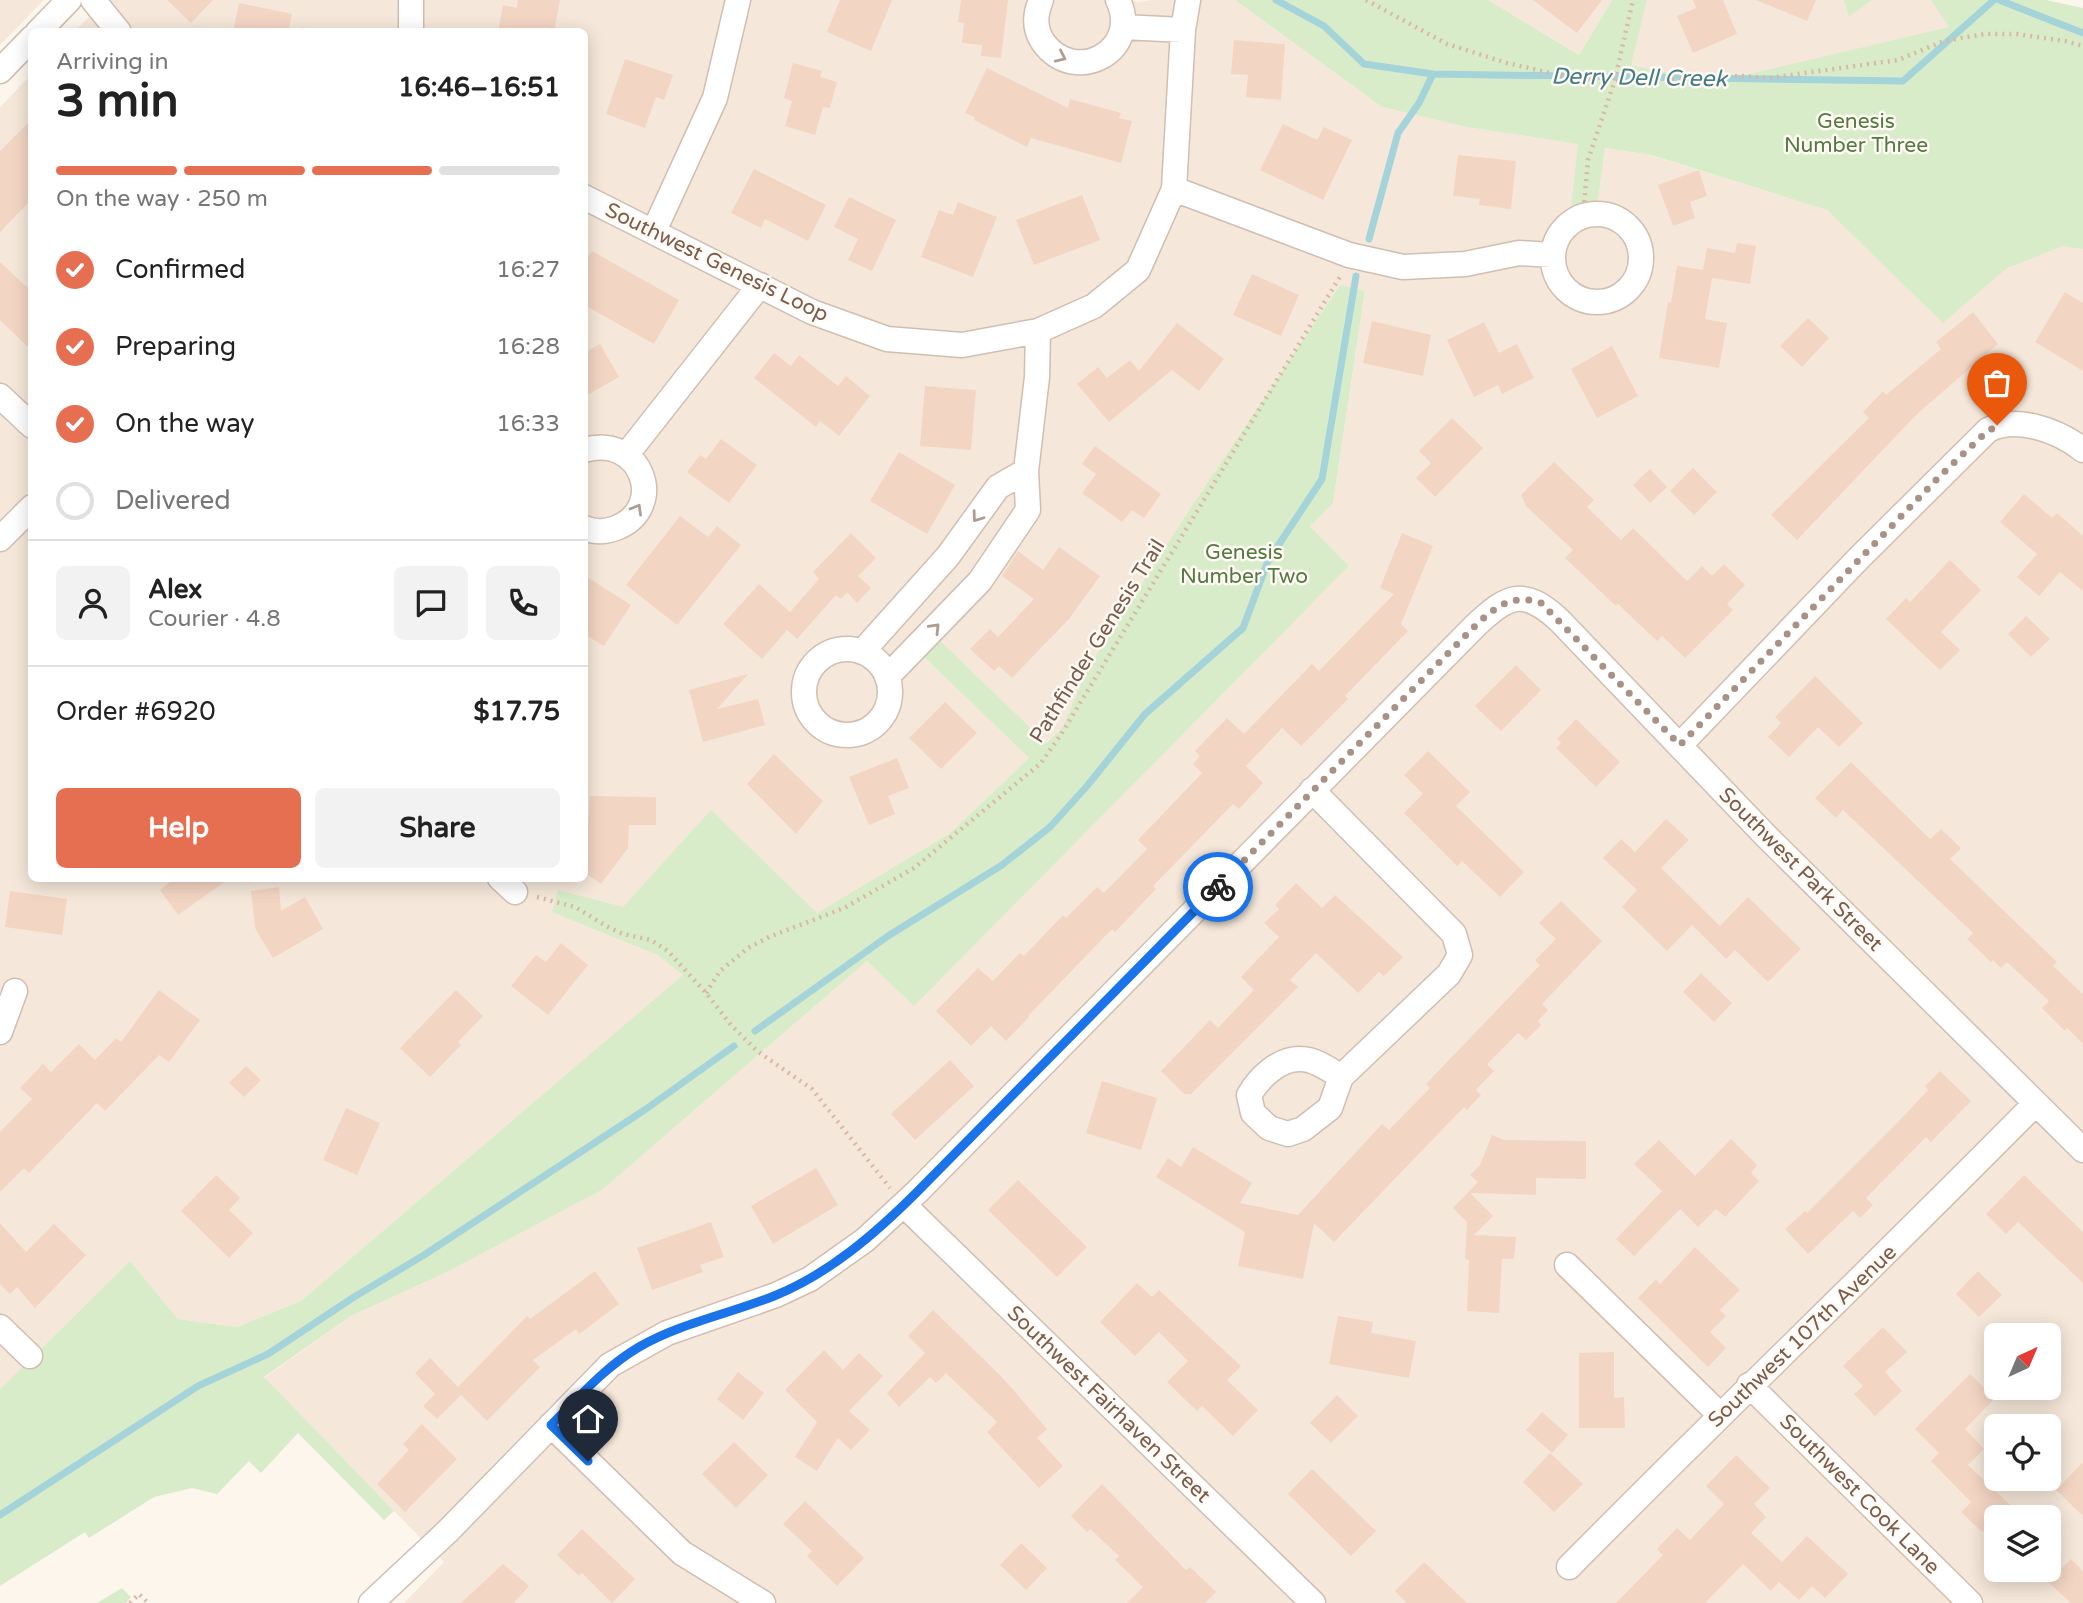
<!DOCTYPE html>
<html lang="en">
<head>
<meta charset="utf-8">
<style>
  :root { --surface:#fff; --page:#f2f2f2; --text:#222; --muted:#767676; --line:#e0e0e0; --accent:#e76f51 }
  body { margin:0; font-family:"Varela Round",sans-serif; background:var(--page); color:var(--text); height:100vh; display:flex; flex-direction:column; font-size:26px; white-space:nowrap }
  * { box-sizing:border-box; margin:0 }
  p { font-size:23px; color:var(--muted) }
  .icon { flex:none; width:38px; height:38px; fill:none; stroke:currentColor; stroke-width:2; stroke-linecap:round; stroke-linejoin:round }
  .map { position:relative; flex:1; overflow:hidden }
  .side { position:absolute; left:28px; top:28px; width:560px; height:854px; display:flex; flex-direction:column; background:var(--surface); border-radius:10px; box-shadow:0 4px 18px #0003 }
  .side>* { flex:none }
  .needle { width:46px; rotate:44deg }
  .fabs { position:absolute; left:1984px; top:1323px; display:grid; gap:14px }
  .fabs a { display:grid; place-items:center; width:77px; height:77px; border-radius:10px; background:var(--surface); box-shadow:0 4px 18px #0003; font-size:35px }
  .pin { position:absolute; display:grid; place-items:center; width:60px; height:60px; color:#fff; margin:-72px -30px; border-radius:50% 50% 50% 0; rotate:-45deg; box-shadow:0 0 7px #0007 }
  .pin .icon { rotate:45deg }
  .courier { position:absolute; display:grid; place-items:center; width:70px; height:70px; margin:-35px; border:5px solid #1a73e8; border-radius:50%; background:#fff; color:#222; box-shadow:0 2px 9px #0007 }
  .headline em { font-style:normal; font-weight:800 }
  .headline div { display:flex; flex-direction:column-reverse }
  .headline { display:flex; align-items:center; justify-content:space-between; height:119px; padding:0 28px }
  h1 { font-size:46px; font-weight:800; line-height:52px }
  .bar { display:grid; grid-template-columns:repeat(4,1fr); gap:10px 7px; align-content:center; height:84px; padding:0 28px }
  .bar i { height:9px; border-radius:5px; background:var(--line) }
  .bar .active { background:var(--accent) }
  .bar p { grid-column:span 4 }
  .line { display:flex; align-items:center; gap:18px; padding:0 28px; border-top:2px solid var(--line) }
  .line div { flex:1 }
  .round { display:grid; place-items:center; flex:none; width:74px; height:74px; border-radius:10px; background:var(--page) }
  ol { padding:0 28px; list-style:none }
  li { display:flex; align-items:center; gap:21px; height:77px }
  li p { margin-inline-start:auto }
  li .icon { padding:7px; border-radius:50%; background:var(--accent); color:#fff; stroke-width:4 }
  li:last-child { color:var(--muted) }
  li i { width:38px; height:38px; border:4px solid var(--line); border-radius:50% }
  .cta { display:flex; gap:14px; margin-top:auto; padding:14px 28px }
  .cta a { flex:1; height:80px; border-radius:10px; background:var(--accent); color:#fff; font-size:28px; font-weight:800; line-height:80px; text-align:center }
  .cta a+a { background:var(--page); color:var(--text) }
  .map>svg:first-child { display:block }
  .residential { fill:#f5e8da; fill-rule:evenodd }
  .green { fill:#d8ecc9 }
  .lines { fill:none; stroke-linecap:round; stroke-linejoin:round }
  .stream { stroke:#a5d3da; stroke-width:7 }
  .building { fill:#f3d5c3 }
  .minor-casing { stroke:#d1beb0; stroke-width:27 }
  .path { stroke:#d9b8a5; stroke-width:4.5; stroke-dasharray:2 5; stroke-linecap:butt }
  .minor { stroke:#fff; stroke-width:24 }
  .oneway { stroke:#af9d94 }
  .done { stroke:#a89285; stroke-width:7; stroke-dasharray:0 12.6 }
  .route { stroke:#1a73e8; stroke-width:9 }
  .labels { text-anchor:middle; stroke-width:5; stroke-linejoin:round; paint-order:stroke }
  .park-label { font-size:21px; fill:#537a41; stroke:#fffaf3 }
  .street-label { font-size:21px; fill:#7a5c4d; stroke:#fffaf3 }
  .water-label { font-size:23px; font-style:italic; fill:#437c86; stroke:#fffaf3 }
</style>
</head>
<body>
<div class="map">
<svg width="2083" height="1603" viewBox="0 0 2083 1603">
  <rect width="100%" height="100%" fill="#fdf6ec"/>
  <path class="residential" d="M0,0H44L0,45Z
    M106,0H1132L1137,2L1152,0H1235L1382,107L1466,127L1579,144L1571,214L1597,208L1605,148L1650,155L1827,210L1861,243L2083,64V1603H404L444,1562L264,1378L351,1316L445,1273L602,1190L867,961L914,1005L1349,566L1310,526L1333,503L1365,292L1340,285L1193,504L1089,666L1062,728L1045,743L936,638L920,653L1029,758L949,834L817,913L684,975L301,1301L237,1327L178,1319L130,1261L0,1389V107L31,75L32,878H584V32L75,31ZM1997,1335H2049V1388H1997ZM1997,1426H2049V1479H1997ZM1997,1517H2049V1570H1997Z
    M1488,0H1612L1579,55Z
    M1647,0H1957L1978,21L1715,82L1630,65Z"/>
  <path class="green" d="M1235,0H1488L1579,55L1612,0H1647L1631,65L1715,82L1949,27L1931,0H2046L2083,8V249L2063,246L2007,268L1943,323L1827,210L1651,155L1605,148L1597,208L1570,215L1578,144L1466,127L1382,107Z
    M1844,0H1872L1849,17Z
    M1340,285L1365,291L1333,503L1310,526L1349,566L914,1006L867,961L602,1190L445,1273L351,1316L264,1377L394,1511L384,1520L298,1433L261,1473L249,1461L217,1494L192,1488L154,1497L89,1538L85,1532L0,1586V1389L130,1261L178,1319L237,1327L301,1301L683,975L658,955L552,912L558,890L623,907L711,810L817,913L949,834L1029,758L920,653L936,637L1046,743L1062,728L1089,666L1193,504Z
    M122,1588L131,1597L126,1603H97Z"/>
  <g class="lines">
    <path class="stream" d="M1276,0L1324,26L1364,64L1433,74L1903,81L1994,0
      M1999,0L2083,33
      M1369,239L1398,133L1419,103L1433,74
      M755,1031L888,936L1002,865L1050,827L1087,786L1145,714L1243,628L1268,561L1322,479L1356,276
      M0,1515L198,1386L268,1354L354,1297L424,1255L646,1109L734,1046"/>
  </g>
  <path class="building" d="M167,0H213L191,23Z
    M518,0H560L554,32H498L503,5L517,8Z
    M840,0H892L871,51L827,32Z
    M961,0H1008L1001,58L981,56L982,45L962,43L964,23L958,22Z
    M1533,0H1602L1577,33Z
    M1693,0H1723L1737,34L1693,53L1677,16L1696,8Z
    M1756,0H1816L1807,21Z
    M239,3L292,14L288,32H233Z
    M1234,40L1285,44L1281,100L1246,97L1248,75L1231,74Z
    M625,59L673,75L664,100L656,97L645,128L606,114Z
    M793,63L822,71L820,77L837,82L830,108L823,107L815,135L785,126L792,101L784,98Z
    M987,68L1068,108L1070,99L1121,113L1119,118L1132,121L1121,163L1031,138L1027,147L974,120L975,117L965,113Z
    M32,119V199L0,232V151Z
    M1283,124L1317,140L1324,127L1352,140L1323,200L1260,170Z
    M1458,155L1516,161L1511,209L1479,205L1480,199L1453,196Z
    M754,169L826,205L808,241L765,219L761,228L731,213Z
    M1699,170L1707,196L1690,202L1695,218L1673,226L1658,185Z
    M1082,195L1100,240L1034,265L1016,220Z
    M849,197L896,220L872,271L848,260L858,239L834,227Z
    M958,202L997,217L973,277L921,257L939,210L953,215Z
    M1737,243L1756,246L1750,284L1712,278L1705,319L1727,323L1719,368L1659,358L1668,302L1671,303L1677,266L1703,270L1707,248L1735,253Z
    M592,251L679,300L654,344L584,305V264Z
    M0,262L32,292V351L0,320Z
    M1252,274L1299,295L1281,336L1233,315Z
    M2065,292L2083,303V371L2035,342Z
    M1973,312L1998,344L1917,414L1797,540L1771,515L1869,418L1863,412L1883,391L1886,395L1941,349L1936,342Z
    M1808,318L1829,338L1802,367L1780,346Z
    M1372,321L1431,335L1423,376L1363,363Z
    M1484,322L1499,353L1517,344L1534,378L1502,394L1498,385L1474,397L1447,340Z
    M1177,323L1224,359L1199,391L1172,370L1109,422L1077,384L1098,367L1107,378L1130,360L1139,371Z
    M600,344L619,377L584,397V353Z
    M1612,346L1638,396L1597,418L1571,369Z
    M774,353L791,366L799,355L838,386L846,376L870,396L839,436L820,421L816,427L754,378Z
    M925,386L976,390L971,450L920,446Z
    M1452,418L1483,448L1435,497L1416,478L1431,463L1419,451Z
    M721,439L757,465L729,503L687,472L700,455L706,459Z
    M1095,446L1161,494L1144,518L1132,510L1122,522L1082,493L1096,474L1082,464Z
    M899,452L955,485L927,534L870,501Z
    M1554,462L1594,500L1587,507L1621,540L1633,528L1687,581L1702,566L1712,576L1724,564L1745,585L1727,604L1733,610L1685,658L1662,636L1657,641L1618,604L1616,606L1565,558L1573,550L1526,506L1521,495Z
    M1693,468L1717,492L1694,515L1670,491Z
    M1650,469L1667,487L1650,503L1633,485Z
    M2024,494L2052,518L2057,513L2083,536V591L2060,572L2039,596L2017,577L2037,554L2000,522Z
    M680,516L708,537L717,526L741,545L677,625L626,585Z
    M851,533L876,558L858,576L871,588L857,603L847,592L841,599L836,595L797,639L787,630L762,659L723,624L759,584L790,612L819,579L813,572Z
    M1402,533L1433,546L1401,624L1408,631L1345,696L1348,699L1301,746L1282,728L1246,766L1263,783L1239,809L1233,804L1153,886L1156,889L1115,932L1112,929L1028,1016L1029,1017L1006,1041L991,1026L971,1046L936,1011L978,968L993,981L1020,953L1024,956L1063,915L1066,918L1097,887L1104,893L1147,849L1138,840L1202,773L1193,764L1200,756L1195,751L1227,718L1244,734L1312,664L1319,671L1394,594L1380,588Z
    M1059,547L1100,576L1069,619L1012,678L999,666L994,671L970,649L990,629L998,637L1034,599L1002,576L1018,551L1043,570Z
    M1950,560L1981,590L1941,632L1960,650L1940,670L1886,619L1906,598L1910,602Z
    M584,575L631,605L604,646L584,634Z
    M2026,616L2050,639L2031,657L2008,634Z
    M1516,665L1541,690L1501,731L1475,706Z
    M748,674L717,709L758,699L765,725L703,742L689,690Z
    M1815,676L1863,723L1839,747L1818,727L1789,757L1768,737L1781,723L1775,717Z
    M945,702L977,733L941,769L909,738Z
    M1576,719L1620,762L1596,787L1556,748L1561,743L1557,739Z
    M1428,751L1470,792L1456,806L1524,872L1500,897L1462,861L1457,866L1404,813L1423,794L1404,775Z
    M774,754L823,801L796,834L747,784Z
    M897,758L909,788L888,796L895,814L869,825L849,777Z
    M1851,762L1930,839L1941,829L1961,848L1950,859L2057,962L2053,966L2083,994V1044L2067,1028L2065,1031L2042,1008L2049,1001L2007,962L2001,968L1993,960L1991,962L1967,939L1973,933L1843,810L1836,818L1815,798Z
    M590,796L656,797V825H629L628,848L601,884L584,872V823L588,825Z
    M1666,819L1689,840L1661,868L1720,926L1748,897L1801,949L1768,982L1735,950L1726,959L1692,925L1667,951L1622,907L1637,890L1603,858L1621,839L1635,852Z
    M175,878H230L178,915L160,890Z
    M1296,883L1322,908L1335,895L1403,957L1384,976L1379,972L1358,993L1316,953L1290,980L1298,987L1191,1094H1184L1161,1071L1210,1020L1218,1028L1254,990L1241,977L1279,937L1264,923L1279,909L1275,905Z
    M279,887L281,911L305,897L323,929L273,958L255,928L251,891Z
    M10,891L67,899L62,935L5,927Z
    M1561,901L1602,941L1542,1004L1548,1010L1538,1021L1541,1025L1526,1040L1518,1033L1487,1064L1494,1071L1476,1090L1481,1095L1467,1110L1464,1107L1334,1242L1314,1223L1303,1279L1238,1266L1245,1232L1156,1177L1168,1158L1181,1167L1193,1147L1252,1183L1240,1203L1298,1215L1382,1124L1389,1130L1430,1088L1426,1084L1540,965L1535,960L1556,939L1539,923Z
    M561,943L588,965L548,1015L511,986L536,955L546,962Z
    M1701,973L1732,1003L1714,1022L1683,992Z
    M159,990L200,1020L169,1062L159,1055L105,1111L97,1103L29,1173L24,1168L0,1192V1132L32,1099L20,1088L43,1064L51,1072L79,1044L95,1060L116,1038L121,1042Z
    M456,990L483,1016L458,1042L461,1045L430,1077L400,1048Z
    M950,1060L974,1086L915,1140L891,1114Z
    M246,1066L261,1080L244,1097L229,1083Z
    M1940,1071L1971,1101L1931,1142L1926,1137L1866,1198L1873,1205L1860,1218L1853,1211L1808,1254L1785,1229L1805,1211L1807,1213L1899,1121L1928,1090L1925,1086Z
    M1102,1081L1157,1098L1141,1150L1086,1133Z
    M346,1108L380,1123L357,1175L323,1160Z
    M1492,1135L1504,1140L1586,1141V1179L1536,1178V1195L1470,1193L1493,1216L1474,1235L1516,1237L1514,1259H1502L1499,1313L1467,1311L1469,1260L1465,1259L1467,1222L1453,1208L1478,1182L1470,1175L1480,1165Z
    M1731,1139L1757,1165L1751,1173L1759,1181L1725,1217L1716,1209L1698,1227L1680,1209L1634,1256L1616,1239L1662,1191L1634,1164L1659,1140L1695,1176Z
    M816,1168L838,1205L773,1244L751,1206Z
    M216,1175L240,1198L229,1210L253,1233L229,1258L181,1211Z
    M2024,1175L2083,1232V1283L2018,1222L2006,1234L1986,1214Z
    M1018,1180L1087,1247L1057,1277L988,1210Z
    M711,1222L724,1257L700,1265L703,1272L652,1290L637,1248Z
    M0,1223L26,1252L54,1224L86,1255L35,1308L17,1287L10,1294L0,1284Z
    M1695,1247L1740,1290L1720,1310L1726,1316L1710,1332L1726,1348L1708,1367L1638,1298L1656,1279L1660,1284Z
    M595,1271L619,1304L579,1334L576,1329L533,1360L540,1367L487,1421L461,1395L437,1419L423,1406L435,1394L415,1373L430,1358L458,1387L527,1316L530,1319Z
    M1978,1271L2002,1295L1979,1317L1956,1294Z
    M1137,1283L1152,1297L1159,1290L1241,1366L1227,1380L1258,1410L1233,1436L1202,1406L1197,1411L1167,1382L1188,1361L1159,1332L1135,1356L1100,1322Z
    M933,1310L1002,1377L1047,1429L1037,1438L1063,1466L1039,1488L987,1432L997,1422L946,1373L936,1383L930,1377L899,1407L887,1393L925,1353L908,1336Z
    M1338,1316L1373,1322L1371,1333L1416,1341L1409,1378L1329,1364Z
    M1883,1327L1907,1352L1885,1372L1902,1391L1875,1416L1854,1394L1863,1386L1843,1366Z
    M824,1350L843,1370L859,1353L883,1376L849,1411L870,1430L851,1450L838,1438L817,1471L795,1457L817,1422L785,1390Z
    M1614,1352V1398L1624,1397L1625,1428H1579V1353Z
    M738,1372L764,1393L743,1420L717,1399Z
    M1970,1374L1995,1398L1965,1429L1984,1449L1968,1465L2023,1517H1996L1982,1532L1961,1512L1971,1502L1931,1461L1939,1453L1915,1429Z
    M1337,1395L1358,1416L1331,1443L1310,1423Z
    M1542,1412L1568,1435L1552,1453L1526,1430Z
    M422,1424L457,1459L405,1512L377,1484L409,1450L403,1444Z
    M734,1442L768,1475L736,1508L702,1474Z
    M1550,1453L1583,1484L1554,1512L1523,1482Z
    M1736,1455L1770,1488L1754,1504L1766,1517L1751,1533L1782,1562L1807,1536L1848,1574L1825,1598L1812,1586L1799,1600L1779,1582L1771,1591L1743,1564L1705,1603H1616L1663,1555L1657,1549L1677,1528L1690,1540L1724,1504L1706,1486Z
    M2083,1462V1516L2056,1490Z
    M1312,1469L1376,1531L1351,1556L1288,1494Z
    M1102,1484L1186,1570L1190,1567L1216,1592L1205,1603H1127L1143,1587L1115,1560L1119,1556L1090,1529L1087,1532L1071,1516Z
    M805,1501L864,1558L837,1586L807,1556L812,1551L783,1524Z
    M582,1529L635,1579L612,1603L582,1573L579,1576L557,1555Z
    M1021,1543L1047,1568L1026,1590L1000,1565Z
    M2071,1559L2083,1571V1603H2071L2048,1582Z
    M1424,1562L1467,1603H1407L1395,1591Z
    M503,1564L529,1586L514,1603H461Z"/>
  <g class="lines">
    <g class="minor-casing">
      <path id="minor" d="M93,0L119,32
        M1041,0C1035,14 1034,29 1043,42C1075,87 1142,50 1118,0
        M1123,27L1183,30
        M38,32L69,0
        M411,32V0
        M0,71L32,38
        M1174,189L1349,255L1403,267L1465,264L1519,253L1552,255
        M584,197L812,312L887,339L962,345L1038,331L1094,306L1138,270L1174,189L1183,30L1188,0
        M1553 258a44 44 0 1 1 88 0a44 44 0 1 1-88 0Z
        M654,231L715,98L738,0
        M0,396L32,426
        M584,450C642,433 668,508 616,528C606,532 594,532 584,528
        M627,454L760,285
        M0,539L32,507
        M804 692a43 43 0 1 1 86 0a43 43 0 1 1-86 0Z
        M862,652L948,556L998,487L1026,471
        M887,677L980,581L1028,510L1026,471L1037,377L1038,331
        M1680,745L1859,558L1988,430C2017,415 2059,431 2083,450
        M1312,790L1454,934L1460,955L1449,974L1341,1077C1330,1070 1315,1059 1301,1059C1279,1058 1259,1078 1249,1095L1253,1113L1269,1128L1288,1134L1303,1129L1330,1108L1341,1077
        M500,878L515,892
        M0,1032L15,991
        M904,1205L1313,1603
        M1567,1265L1720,1415
        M0,1327L30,1356
        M1749,1385L1970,1603
        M551,1425L682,1553L763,1603
        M1569,1567C1723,1411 1881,1260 2035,1104
        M371,1603L447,1532L610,1365L667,1333L776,1295L810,1279L865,1240L917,1192L1475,626C1508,595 1523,587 1559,620L1765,835L2083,1150"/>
    </g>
    <path class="path" d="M1366,0L1447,44L1507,63L1572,78L1626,81L1740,76L1769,78L1898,60L1944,41L1985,34H2017L2065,41L2083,46
      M1583,216L1588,160L1614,83L1633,0
      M537,897L575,907L608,927L623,934L651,940L668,951L706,993L731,1025L757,1051L812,1089L890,1188
      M706,993L720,971L748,948L769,937L844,908L914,868L1041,763L1060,736L1341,275
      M130,1603L139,1594L148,1603"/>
    <use href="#minor" class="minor"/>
  </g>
  <defs><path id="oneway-chevron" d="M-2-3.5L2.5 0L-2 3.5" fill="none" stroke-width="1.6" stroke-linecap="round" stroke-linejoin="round" transform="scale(1.75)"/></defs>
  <g class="oneway">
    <use href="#oneway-chevron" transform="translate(1061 57) rotate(25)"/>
    <use href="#oneway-chevron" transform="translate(637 509) rotate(-60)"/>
    <use href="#oneway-chevron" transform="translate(977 517) rotate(126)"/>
    <use href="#oneway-chevron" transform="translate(935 628) rotate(-46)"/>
  </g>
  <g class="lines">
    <path class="done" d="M1218,887L1475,626C1495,607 1512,593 1541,603L1680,745L1940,476L1981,437L1997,425"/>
    <path class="route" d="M588,1461L551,1425C579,1397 605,1367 639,1347C681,1323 729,1314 774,1296C829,1274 876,1233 917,1192L1218,887"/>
  </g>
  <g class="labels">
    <g class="park-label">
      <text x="1856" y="128">Genesis<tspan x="1856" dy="24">Number Three</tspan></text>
      <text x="1244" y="559">Genesis<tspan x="1244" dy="24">Number Two</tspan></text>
    </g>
    <g class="street-label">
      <text transform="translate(717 262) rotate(26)" y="7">Southwest Genesis Loop</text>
      <text transform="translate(1097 641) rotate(-58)" y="7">Pathfinder Genesis Trail</text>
      <text transform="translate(1801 869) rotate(45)" y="7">Southwest Park Street</text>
      <text transform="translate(1802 1336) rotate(-44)" y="7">Southwest 107th Avenue</text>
      <text transform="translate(1109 1404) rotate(44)" y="7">Southwest Fairhaven Street</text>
      <text transform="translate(1860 1494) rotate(45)" y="7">Southwest Cook Lane</text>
    </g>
    <g class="water-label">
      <text transform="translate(1639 77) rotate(1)" y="8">Derry Dell Creek</text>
    </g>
  </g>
</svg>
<div class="fabs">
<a><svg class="needle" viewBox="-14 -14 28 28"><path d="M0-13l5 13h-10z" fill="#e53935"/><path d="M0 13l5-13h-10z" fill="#767676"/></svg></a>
<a><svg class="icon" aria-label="locate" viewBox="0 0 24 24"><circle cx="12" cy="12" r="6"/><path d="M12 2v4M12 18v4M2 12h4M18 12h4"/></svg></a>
<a><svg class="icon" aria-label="layers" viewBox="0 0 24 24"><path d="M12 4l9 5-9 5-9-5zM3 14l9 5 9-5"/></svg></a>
</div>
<div class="pin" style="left:1997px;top:425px;background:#ea580c"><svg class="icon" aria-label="bag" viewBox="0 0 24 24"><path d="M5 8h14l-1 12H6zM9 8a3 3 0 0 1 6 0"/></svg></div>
<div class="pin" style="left:588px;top:1461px;background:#1f2937"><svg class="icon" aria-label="home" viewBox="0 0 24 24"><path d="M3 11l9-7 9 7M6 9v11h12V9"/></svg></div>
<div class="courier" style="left:1218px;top:887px"><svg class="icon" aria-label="bike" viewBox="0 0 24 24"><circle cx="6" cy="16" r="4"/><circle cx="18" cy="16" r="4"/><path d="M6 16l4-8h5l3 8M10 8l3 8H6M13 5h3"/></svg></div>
<section class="side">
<div class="headline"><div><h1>3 min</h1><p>Arriving in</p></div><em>16:46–16:51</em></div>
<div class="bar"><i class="active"></i><i class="active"></i><i class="active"></i><i></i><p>On the way · 250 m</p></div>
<ol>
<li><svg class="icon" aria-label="check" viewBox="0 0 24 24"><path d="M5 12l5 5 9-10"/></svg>Confirmed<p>16:27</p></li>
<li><svg class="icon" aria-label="check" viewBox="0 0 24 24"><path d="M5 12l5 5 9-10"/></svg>Preparing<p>16:28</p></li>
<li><svg class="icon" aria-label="check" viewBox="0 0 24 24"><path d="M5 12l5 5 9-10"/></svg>On the way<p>16:33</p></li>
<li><i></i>Delivered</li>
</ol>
<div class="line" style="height:126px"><a class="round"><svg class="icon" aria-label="person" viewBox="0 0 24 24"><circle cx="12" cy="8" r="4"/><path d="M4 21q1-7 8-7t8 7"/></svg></a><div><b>Alex</b><p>Courier · 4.8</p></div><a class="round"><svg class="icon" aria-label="chat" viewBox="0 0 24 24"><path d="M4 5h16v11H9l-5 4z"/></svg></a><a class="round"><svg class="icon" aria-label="phone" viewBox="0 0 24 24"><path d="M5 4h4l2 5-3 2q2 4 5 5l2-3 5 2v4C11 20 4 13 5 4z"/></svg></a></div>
<div class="line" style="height:91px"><div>Order #6920</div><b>$17.75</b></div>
<div class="cta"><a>Help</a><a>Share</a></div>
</section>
</div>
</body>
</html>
